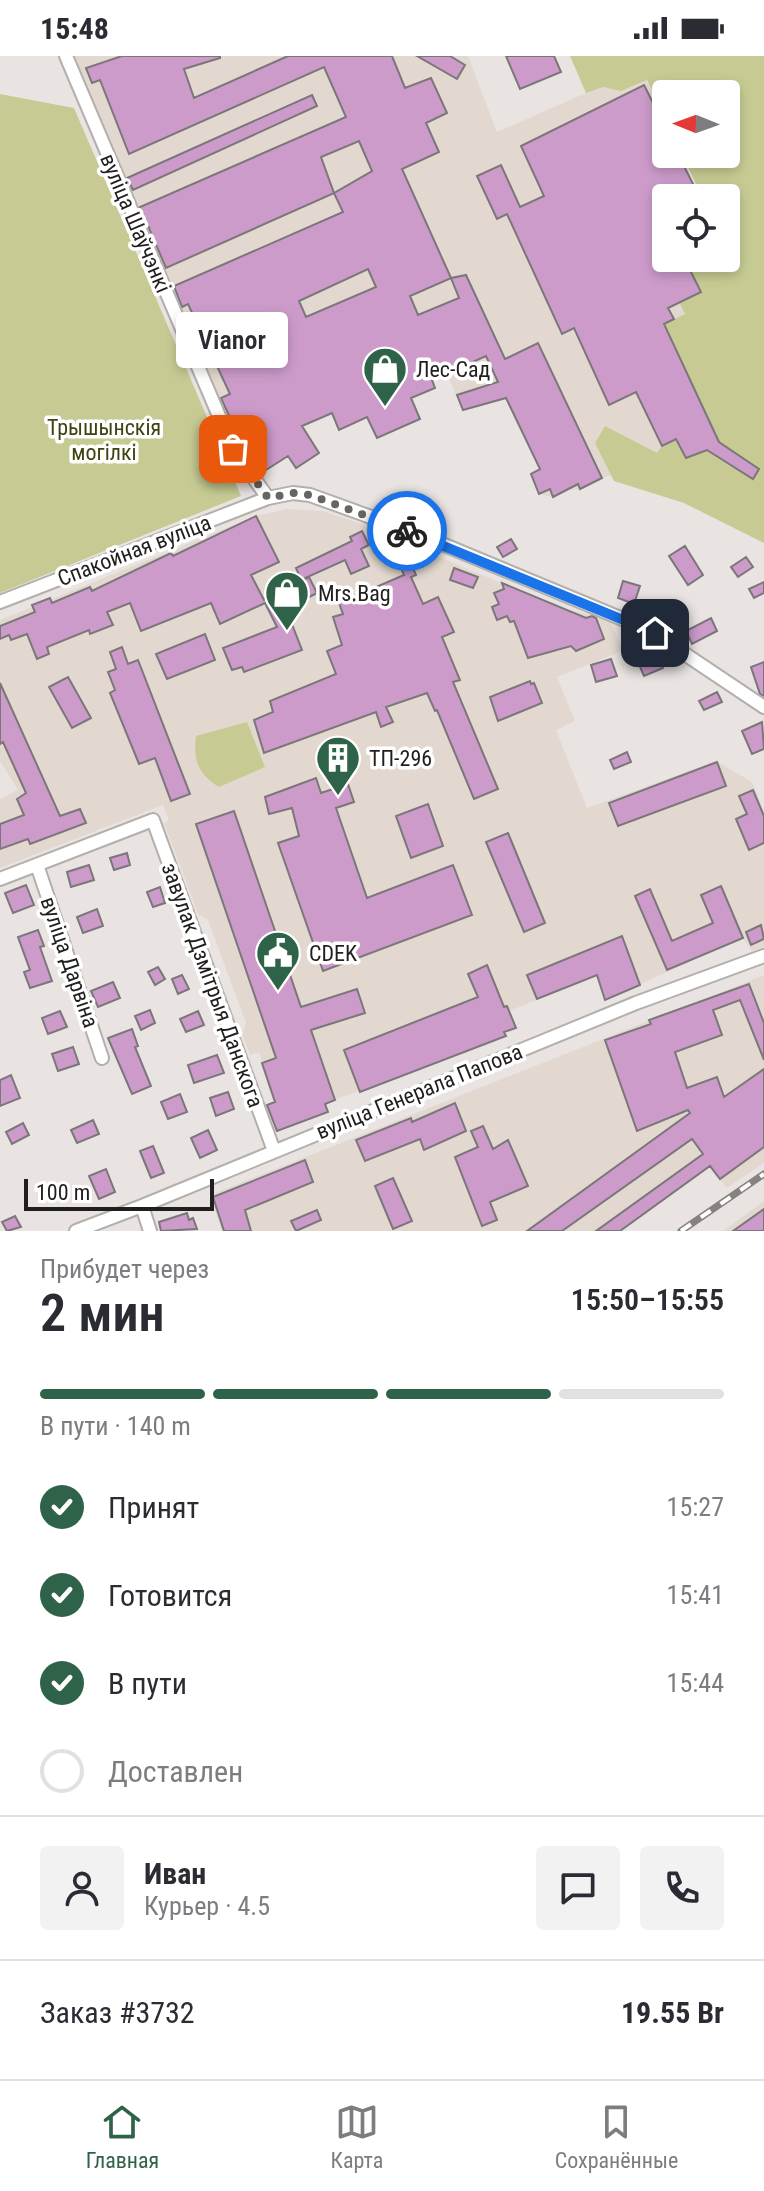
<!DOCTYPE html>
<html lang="ru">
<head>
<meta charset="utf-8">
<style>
  :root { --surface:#fff; --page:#f2f2f3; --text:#2b2b33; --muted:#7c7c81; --line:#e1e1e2; --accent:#2f6349 }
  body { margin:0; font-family:"Roboto Condensed",sans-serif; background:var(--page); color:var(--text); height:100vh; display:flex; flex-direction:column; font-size:30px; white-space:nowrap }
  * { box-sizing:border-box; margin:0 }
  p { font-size:26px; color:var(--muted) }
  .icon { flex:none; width:44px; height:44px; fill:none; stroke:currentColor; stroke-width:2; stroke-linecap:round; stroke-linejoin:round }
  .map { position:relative; height:1175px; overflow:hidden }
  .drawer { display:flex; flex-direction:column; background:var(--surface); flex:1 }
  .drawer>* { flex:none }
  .needle { width:52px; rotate:271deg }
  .tools { position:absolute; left:652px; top:24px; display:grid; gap:16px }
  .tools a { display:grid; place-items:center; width:88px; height:88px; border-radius:8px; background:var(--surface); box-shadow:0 4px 12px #0003; font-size:40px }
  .scale { position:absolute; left:24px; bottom:20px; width:190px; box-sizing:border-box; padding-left:8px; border:4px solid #211f1e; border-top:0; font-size:22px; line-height:28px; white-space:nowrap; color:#211f1e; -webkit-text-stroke:6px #fff; paint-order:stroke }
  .pin { position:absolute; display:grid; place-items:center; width:68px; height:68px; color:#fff; margin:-34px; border-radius:16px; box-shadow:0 4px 12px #0006 }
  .courier { position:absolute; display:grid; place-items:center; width:80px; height:80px; margin:-40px; border:6px solid #1a73e8; border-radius:50%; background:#fff; color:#222; box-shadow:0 2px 10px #0007 }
  .bubble { position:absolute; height:56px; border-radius:8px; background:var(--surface); box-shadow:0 4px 12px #0003; font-size:26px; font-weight:600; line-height:56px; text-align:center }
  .headline em { font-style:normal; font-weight:600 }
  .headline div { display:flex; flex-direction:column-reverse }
  .headline { display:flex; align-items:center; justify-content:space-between; height:136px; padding:0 40px }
  h1 { font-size:52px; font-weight:600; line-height:60px }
  .bar { display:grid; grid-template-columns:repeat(4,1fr); gap:12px 8px; align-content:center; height:96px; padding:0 40px }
  .bar i { height:10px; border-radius:6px; background:var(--line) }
  .bar .selected { background:var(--accent) }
  .bar p { grid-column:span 4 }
  .line { display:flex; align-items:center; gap:20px; padding:0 40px; border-top:2px solid var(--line) }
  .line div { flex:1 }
  .round { display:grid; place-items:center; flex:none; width:84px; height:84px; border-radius:8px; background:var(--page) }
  ol { padding:0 40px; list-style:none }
  li { display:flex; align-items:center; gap:24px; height:88px }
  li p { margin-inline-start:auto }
  li .icon { padding:8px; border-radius:50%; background:var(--accent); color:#fff; stroke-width:4 }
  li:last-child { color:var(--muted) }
  li i { width:44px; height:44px; border:4px solid var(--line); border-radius:50% }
  .status { display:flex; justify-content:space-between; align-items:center; height:56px; padding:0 40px; background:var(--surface); direction:ltr }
  .status svg { height:22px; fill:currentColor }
  .tabs { display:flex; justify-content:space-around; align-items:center; height:112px; border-top:2px solid var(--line); background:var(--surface); font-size:22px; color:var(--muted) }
  .tabs a { display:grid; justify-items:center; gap:4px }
  .tabs .selected { color:var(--accent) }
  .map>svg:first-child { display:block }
  .built { fill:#e3d8cf }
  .green { fill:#c7cb93 }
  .building { fill:#cc9bca; stroke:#7a767a; stroke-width:2; fill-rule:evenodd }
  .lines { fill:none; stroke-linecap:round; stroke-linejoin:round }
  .minor-casing { stroke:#b3afab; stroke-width:16 }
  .minor { stroke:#fff; stroke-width:12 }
  .rail-casing { stroke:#858280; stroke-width:7 }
  .rail { stroke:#fff; stroke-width:4; stroke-dasharray:12; stroke-linecap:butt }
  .done { stroke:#676462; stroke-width:8; stroke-dasharray:0 14.4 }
  .route { stroke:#1a73e8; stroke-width:10 }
  .labels { text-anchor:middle; stroke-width:7; stroke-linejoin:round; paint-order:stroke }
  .street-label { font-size:22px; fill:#211f1e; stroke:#fff }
  .poi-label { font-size:22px; fill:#211f1e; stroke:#fff; text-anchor:start }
  .park-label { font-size:22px; fill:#414311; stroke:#fff }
</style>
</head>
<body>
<div class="status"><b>15:48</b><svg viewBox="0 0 49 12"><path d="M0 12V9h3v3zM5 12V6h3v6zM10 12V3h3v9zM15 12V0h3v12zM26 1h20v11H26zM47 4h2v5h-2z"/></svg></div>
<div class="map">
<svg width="764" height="1175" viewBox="0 0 764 1175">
  <rect width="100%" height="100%" fill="#e9e4e1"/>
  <path class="built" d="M71,0H468L497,76L597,32L645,21L666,67V98H680L698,138L690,142H666V202H694L686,206L701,236L680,246L685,258L664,268L719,386L759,413L753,423L696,398L602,422L580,433L566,434L553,441L539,438L531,418L540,413L507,344L504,342L463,354L442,308L284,378L274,354L230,373Z
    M287,453L322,455L362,468L386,490L404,491L410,507L430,497L563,553L608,562L624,594L557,621L575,665L556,674L587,752L716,705L752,726L764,755V891L752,895L743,882L605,944L596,920L509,955L516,972L335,1044L280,1059L259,996L250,999L242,978L246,967L208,864L198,858L164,767L169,764L163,749L0,812V743L18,734L0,705V564L256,460Z
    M764,919V1107L727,1132L709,1111L620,1175H222L210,1139Z
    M764,1145V1175H723Z"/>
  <path class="green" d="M570,0H764V487L684,447L614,425L595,387L605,370L657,397L662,390L676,383L686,402L706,394L753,423L759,413L719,386L664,268L685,258L679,246L700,236L686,206L694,202H726V142H691L700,137L682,98H726V38H666V64L647,24L621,35L603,31L586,37Z
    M0,38L74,52L241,440L0,537Z
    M247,666L265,711L219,731C198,718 193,704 196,680Z"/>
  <path class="building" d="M122,0H220V2L184,13L194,42L288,0H392L405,32L431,22L447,57L426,67L439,96L402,113L451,222L466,219L505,303L538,287L602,422L580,433L578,428L553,441L550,433L539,438L531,418L540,413L506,342L463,354L457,339L498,326L486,300L432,324L435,332L411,342L420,363L377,382L367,361L339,374L332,357L302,370L319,397L296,412L288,400L266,414L258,402L255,404L241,360L231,364L221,342L230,338L188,248L182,251L174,230L343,156L334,137L166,212L140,151L346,61L324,11L129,98L100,24L92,27L86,12ZM359,85L372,115L334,137L321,101ZM368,213L376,231L306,261L299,245ZM451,222L459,242L418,259L410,240Z
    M417,0H450L465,9L457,23Z
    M506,0H554L561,16L520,33Z
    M644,29L666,73V98H678L698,138L690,142H656L666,163V202H684L701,236L668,252L674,263L664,268L719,386L759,413L753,423L707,394L686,402L676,383L662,390L636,336L609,349L574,272L562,278L507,158L497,163L477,120L501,109L520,151L544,140L521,90Z
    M312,39L317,50L133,134L127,122Z
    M256,460L279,506L251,519L264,544L309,521L317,537L286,553L302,594L244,616L242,611L232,614L223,592L277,571L265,547L220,568L211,547L141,575L130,547L107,556L113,569L90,578L89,574L47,591L49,598L37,603L27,578L11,584L9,579L0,583V570L35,556L32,549L50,542L52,547L90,531L92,535L171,497L173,500Z
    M362,475L369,489L361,493L369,510L351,518L345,504L301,524L296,512L352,485L350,481Z
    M511,483L517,493L503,501L497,491Z
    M685,490L703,519L688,529L669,500Z
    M404,491L416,519L411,521L423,548L438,541L454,576L442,581L460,624L453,626L498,733L474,743L437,654L435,655L427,637L386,651L393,666L381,671L376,656L264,697L254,664L273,656L270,645L336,618L327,595L342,589L333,561L343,558L339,547L404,519L394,496Z
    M746,501L753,511L738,521L731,511Z
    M454,512L478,521L473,532L450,524Z
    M623,525L640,530L634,548L618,542Z
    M764,526V537L754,542L749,533Z
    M502,527L586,562L592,560L596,562L604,583L576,595L571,590L528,602L514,565L510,566L507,560L497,564L492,551L499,548L494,537L504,533Z
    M711,562L717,575L692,588L686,575Z
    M205,578L215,604L167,623L156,598Z
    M122,591L128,608L138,604L190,738L171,745L155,702L139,708L110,637L115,634L108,616L116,613L110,596Z
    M655,595L663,612L644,620L637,604Z
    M611,603L617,620L596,626L591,609Z
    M764,606V640L760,638L751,611Z
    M68,621L91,662L72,672L49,631Z
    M530,625L531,628L534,627L542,647L498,665L490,641Z
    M0,627L60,760L80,753L86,767L30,788L28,783L0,793V768L24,759L17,743L26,737L3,686L0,688Z
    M717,636L722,646L704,654L699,645Z
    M762,666L764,693L752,698L742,675Z
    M627,696L631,706L614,713L610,704Z
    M717,706L726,730L618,770L609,747Z
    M316,722L321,737L348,728L354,746L336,752L367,842L453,809L472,859L323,915L278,787L299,780L292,752L269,758L265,741Z
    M753,734L764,760V787L749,794L736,763L747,758L739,740Z
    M428,748L443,790L411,802L396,760Z
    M234,755L301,951L357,933L365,957L311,974L335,1044L325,1048L328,1056L277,1075L267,1049L275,1046L262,1007L276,1002L196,768Z
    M508,777L545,867L524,876L486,786Z
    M127,797L130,809L114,814L110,802Z
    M89,809L94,824L71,831L67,816Z
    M26,829L34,849L13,857L5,837Z
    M721,830L743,882L667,914L635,840L650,833L672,885L713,867L701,839Z
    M160,831L165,847L153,851L147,836Z
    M97,853L103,870L83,877L77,861Z
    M761,869L764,883L751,889L746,876Z
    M38,874L44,890L40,891L52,925L30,932L24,916L30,914L18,881Z
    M622,880L640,929L605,944L597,919L537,943L527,919Z
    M487,909L504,951L507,950L516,972L504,976L506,980L360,1036L344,994L478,941L468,918Z
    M158,911L165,923L155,929L148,916Z
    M182,919L189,933L178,938L172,923Z
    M113,926L120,942L98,951L91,935Z
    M749,928L764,967V1004L740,944L713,954L722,979L675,996L687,1032L717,1021L724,1041L764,1013V1091L720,1123L710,1110L620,1175H596L703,1098L692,1083L562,1175H527L690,1057L688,1054L637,1075L605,984L651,968L649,964Z
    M150,954L155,967L141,974L135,960Z
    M60,955L67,971L48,978L42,962Z
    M198,955L204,969L186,976L180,963Z
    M132,973L138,990L135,991L151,1030L132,1038L108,982Z
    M73,991L79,1008L58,1015L52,998Z
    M217,999L224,1017L194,1027L188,1009Z
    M11,1019L20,1042L0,1050V1024Z
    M228,1036L234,1053L216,1060L210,1042Z
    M180,1038L187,1056L168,1063L161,1046Z
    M455,1047L466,1075L424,1094L420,1083L365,1105L356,1084L411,1062L412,1066Z
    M93,1064L99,1078L77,1087L71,1074Z
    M23,1067L29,1079L12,1088L6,1076Z
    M483,1070L493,1093L508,1084L528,1130L490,1146L497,1164L482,1170L455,1101L478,1091L471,1075Z
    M208,1074L217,1094L200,1102L191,1082Z
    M153,1090L164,1117L151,1122L140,1095Z
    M305,1104L313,1126L245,1154L251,1175H224L213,1141Z
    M106,1113L115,1136L99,1143L89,1120Z
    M393,1122L412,1165L393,1173L375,1130Z
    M764,1153V1175H733Z
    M317,1154L321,1164L296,1175L291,1165Z
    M187,1157L189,1164L193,1162L197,1173L161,1175L159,1166Z
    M15,1160L21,1171L7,1175L2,1166Z"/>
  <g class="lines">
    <g class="minor-casing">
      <path id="minor" d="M66,0L233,393L268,442
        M0,546L268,442L293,437L310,439L418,478L649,574L764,651
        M37,809L102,1002
        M0,823L153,764L274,1095
        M142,1150L150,1175
        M76,1175L142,1150L636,947L764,900"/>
    </g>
    <use href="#minor" class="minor"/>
    <g class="rail-casing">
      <path id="rail" d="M681,1175L764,1118"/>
    </g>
    <use href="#rail" class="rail"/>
  </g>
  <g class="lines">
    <path class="done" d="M233,393L268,442L293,437L310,439L407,475"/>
    <path class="route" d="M407,475L655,577"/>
  </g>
  <defs>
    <g id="shop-pin" transform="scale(2.3)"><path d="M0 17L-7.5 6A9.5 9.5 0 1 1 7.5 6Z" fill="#2f6349" stroke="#fff"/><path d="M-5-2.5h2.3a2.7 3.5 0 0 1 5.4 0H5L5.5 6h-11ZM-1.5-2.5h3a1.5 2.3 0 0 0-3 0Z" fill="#fff"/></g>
    <g id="building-pin" transform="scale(2.3)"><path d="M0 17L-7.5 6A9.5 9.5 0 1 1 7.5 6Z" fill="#2f6349" stroke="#fff"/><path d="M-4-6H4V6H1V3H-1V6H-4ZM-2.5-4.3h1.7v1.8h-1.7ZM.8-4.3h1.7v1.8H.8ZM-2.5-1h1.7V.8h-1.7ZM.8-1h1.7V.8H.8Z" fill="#fff"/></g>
    <g id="civic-pin" transform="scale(2.3)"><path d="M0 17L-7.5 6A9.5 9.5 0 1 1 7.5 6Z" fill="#2f6349" stroke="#fff"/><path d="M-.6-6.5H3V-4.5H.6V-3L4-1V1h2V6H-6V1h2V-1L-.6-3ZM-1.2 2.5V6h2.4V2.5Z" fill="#fff"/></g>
  </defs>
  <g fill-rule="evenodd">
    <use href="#shop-pin" x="385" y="313"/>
    <use href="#shop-pin" x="287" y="537"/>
    <use href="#building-pin" x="338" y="702"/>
    <use href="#civic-pin" x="278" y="897"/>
  </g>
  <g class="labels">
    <g class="street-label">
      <text transform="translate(136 167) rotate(67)" y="8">вуліца Шаўчэнкі</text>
      <text transform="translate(134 494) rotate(-21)" y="8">Спакойная вуліца</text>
      <text transform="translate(70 906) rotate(71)" y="8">вуліца Дарвіна</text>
      <text transform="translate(213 929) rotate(70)" y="8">завулак Дзмітрыя Данскога</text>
      <text transform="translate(419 1035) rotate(-22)" y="8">вуліца Генерала Папова</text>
    </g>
    <g class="poi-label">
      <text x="416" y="321">Лес-Сад</text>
      <text x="318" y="545">Mrs.Bag</text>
      <text x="369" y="710">ТП-296</text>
      <text x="309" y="905">CDEK</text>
    </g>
    <g class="park-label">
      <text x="104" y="379">Трышынскія<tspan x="104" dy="25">могілкі</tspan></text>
    </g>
  </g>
</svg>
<div class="tools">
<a><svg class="needle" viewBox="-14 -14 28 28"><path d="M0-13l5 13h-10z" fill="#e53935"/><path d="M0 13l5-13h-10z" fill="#7c7c81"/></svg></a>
<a><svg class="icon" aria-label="locate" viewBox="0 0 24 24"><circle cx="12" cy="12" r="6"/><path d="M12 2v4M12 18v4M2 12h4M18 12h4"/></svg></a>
</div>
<div class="scale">100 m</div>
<div class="pin" style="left:233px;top:393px;background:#ea580c"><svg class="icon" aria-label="bag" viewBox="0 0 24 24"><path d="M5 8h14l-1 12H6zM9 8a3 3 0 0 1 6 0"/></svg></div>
<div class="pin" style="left:655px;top:577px;background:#1f2937"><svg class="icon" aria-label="home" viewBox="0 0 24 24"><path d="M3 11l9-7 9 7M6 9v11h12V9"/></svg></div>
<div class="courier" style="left:407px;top:475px"><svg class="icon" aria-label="bike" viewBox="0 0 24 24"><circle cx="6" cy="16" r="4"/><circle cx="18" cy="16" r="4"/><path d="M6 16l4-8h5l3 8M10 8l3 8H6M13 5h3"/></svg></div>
<div class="bubble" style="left:176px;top:256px;width:112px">Vianor</div>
</div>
<section class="drawer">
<div class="headline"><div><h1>2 мин</h1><p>Прибудет через</p></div><em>15:50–15:55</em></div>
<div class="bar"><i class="selected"></i><i class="selected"></i><i class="selected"></i><i></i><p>В пути · 140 m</p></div>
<ol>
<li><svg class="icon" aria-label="check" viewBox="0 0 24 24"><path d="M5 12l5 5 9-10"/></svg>Принят<p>15:27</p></li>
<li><svg class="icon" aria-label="check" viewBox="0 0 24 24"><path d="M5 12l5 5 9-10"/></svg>Готовится<p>15:41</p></li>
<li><svg class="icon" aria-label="check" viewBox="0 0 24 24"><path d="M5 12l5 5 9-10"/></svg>В пути<p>15:44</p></li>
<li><i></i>Доставлен</li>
</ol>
<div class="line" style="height:144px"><a class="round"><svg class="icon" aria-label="person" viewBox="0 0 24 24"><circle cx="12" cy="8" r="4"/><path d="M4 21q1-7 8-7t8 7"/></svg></a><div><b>Иван</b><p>Курьер · 4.5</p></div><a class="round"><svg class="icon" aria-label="chat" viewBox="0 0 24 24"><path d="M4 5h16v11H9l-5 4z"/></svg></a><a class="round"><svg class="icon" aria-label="phone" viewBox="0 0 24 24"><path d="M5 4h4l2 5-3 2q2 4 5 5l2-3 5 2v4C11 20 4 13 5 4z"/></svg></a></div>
<div class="line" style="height:104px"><div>Заказ #3732</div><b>19.55 Br</b></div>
</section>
<nav class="tabs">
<a class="selected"><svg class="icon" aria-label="home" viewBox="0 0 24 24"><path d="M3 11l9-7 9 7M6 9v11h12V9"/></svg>Главная</a>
<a><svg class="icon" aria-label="map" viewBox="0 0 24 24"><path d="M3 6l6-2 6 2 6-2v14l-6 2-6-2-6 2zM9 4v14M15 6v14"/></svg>Карта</a>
<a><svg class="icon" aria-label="saved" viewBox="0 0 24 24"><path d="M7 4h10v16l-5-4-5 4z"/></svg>Сохранённые</a>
</nav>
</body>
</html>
